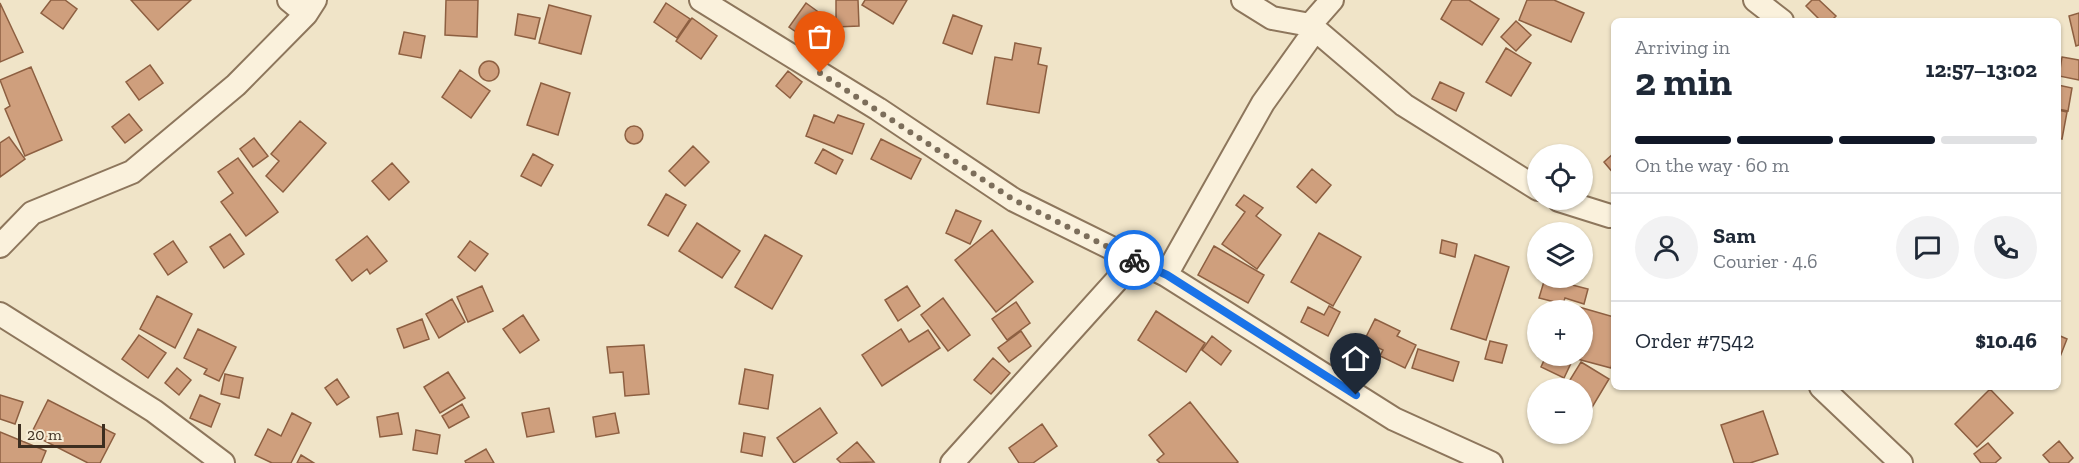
<!DOCTYPE html>
<html lang="en">
<head>
<meta charset="utf-8">
<style>
  :root { --surface:#fff; --page:#f2f2f3; --text:#1f2937; --muted:#747a83; --line:#e0e1e3; --accent:#111827 }
  body { margin:0; font-family:"Zilla Slab",serif; background:var(--page); color:var(--text); height:100vh; display:flex; flex-direction:column; font-size:22px; white-space:nowrap }
  * { box-sizing:border-box; margin:0 }
  p { font-size:20px; color:var(--muted) }
  .icon { flex:none; width:33px; height:33px; fill:none; stroke:currentColor; stroke-width:2; stroke-linecap:round; stroke-linejoin:round }
  .map { position:relative; flex:1; overflow:hidden }
  .panel { position:absolute; left:1611px; top:18px; width:450px; height:372px; display:flex; flex-direction:column; background:var(--surface); border-radius:9px; box-shadow:0 2px 4px #0004 }
  .panel>* { flex:none }
  .fabs { position:absolute; left:1527px; top:144px; display:grid; gap:12px }
  .fabs a { display:grid; place-items:center; width:66px; height:66px; border-radius:50%; background:var(--surface); box-shadow:0 2px 4px #0004; font-size:30px }
  .scale { position:absolute; left:18px; bottom:15px; width:87px; box-sizing:border-box; padding-left:6px; border:3px solid #3d2e20; border-top:0; font-size:16px; line-height:21px; white-space:nowrap; color:#3d2e20; -webkit-text-stroke:4px #f7eed8; paint-order:stroke }
  .pin { position:absolute; display:grid; place-items:center; width:51px; height:51px; color:#fff; margin:-62px -26px; border-radius:50% 50% 50% 0; rotate:-45deg; box-shadow:0 0 6px #0007 }
  .pin .icon { rotate:45deg }
  .courier { position:absolute; display:grid; place-items:center; width:60px; height:60px; margin:-30px; border:4px solid #1a73e8; border-radius:50%; background:#fff; color:#222; box-shadow:0 2px 8px #0007 }
  .summary em { font-style:normal; font-weight:700 }
  .summary div { display:flex; flex-direction:column-reverse }
  .summary { display:flex; align-items:center; justify-content:space-between; height:102px; padding:0 24px }
  h1 { font-size:39px; font-weight:700; line-height:45px }
  .bar { display:grid; grid-template-columns:repeat(4,1fr); gap:9px 6px; align-content:center; height:72px; padding:0 24px }
  .bar i { height:8px; border-radius:4px; background:var(--line) }
  .bar .on { background:var(--accent) }
  .bar p { grid-column:span 4 }
  .line { display:flex; align-items:center; gap:15px; padding:0 24px; border-top:2px solid var(--line) }
  .line div { flex:1 }
  .round { display:grid; place-items:center; flex:none; width:63px; height:63px; border-radius:32px; background:var(--page) }
  .map>svg:first-child { display:block }
  .building { fill:#cf9f7d; stroke:#8d5f41; stroke-width:1.5 }
  .lines { fill:none; stroke-linecap:round; stroke-linejoin:round }
  .minor-casing { stroke:#8d765c; stroke-width:26 }
  .minor { stroke:#faf1dc; stroke-width:22 }
  .done { stroke:#7c6e5b; stroke-width:6; stroke-dasharray:0 10.8 }
  .route { stroke:#1a73e8; stroke-width:8 }
</style>
</head>
<body>
<div class="map">
<svg width="2079" height="463" viewBox="0 0 2079 463">
  <rect width="100%" height="100%" fill="#f0e4c8"/>
  <path class="building" d="M51,0H65L77,9L63,29L41,13Z
    M131,0H191L158,30Z
    M446,0H478L477,37L445,35Z
    M836,0H858L859,26L836,27Z
    M865,0H907L893,24L862,5Z
    M1452,0H1469L1499,19L1482,45L1441,19Z
    M1527,0H1554L1584,13L1571,42L1519,20Z
    M1812,0H1819L1836,16L1831,21H1821L1806,6Z
    M0,3L23,52L0,62Z
    M666,3L690,19L677,38L654,22Z
    M806,3L832,22L816,46L789,27Z
    M549,5L591,16L581,54L539,43Z
    M2079,13V45L2076,46L2069,16Z
    M518,14L540,18L535,39L515,35Z
    M953,15L982,26L972,54L943,43Z
    M692,18L717,36L701,59L676,41Z
    M1516,21L1531,35L1516,51L1501,37Z
    M404,32L425,36L421,58L399,54Z
    M1015,43L1041,48L1038,64L1047,66L1039,113L987,104L995,57L1012,60Z
    M1506,48L1531,63L1511,96L1486,82Z
    M2062,57L2079,60V80L2059,76Z
    M479 71a10 10 0 1 1 20 0a10 10 0 1 1-20 0Z
    M150,65L163,83L139,100L126,82Z
    M31,67L62,140L25,156L5,109L10,106L0,80Z
    M460,70L490,91L471,118L442,97Z
    M788,71L802,82L790,98L776,86Z
    M1440,82L1464,93L1456,111L1432,99Z
    M541,83L570,93L558,135L527,125Z
    M2058,85L2072,88L2068,111L2058,109Z
    M2058,110L2067,112L2062,139L2058,138Z
    M129,114L142,130L125,143L112,127Z
    M814,115L834,123L838,115L864,124L852,154L806,136Z
    M300,121L326,143L283,192L266,176L279,161L271,154Z
    M625 135a9 9 0 1 1 18 0a9 9 0 1 1-18 0Z
    M9,137L25,159L0,177V143Z
    M254,138L268,156L253,167L240,149Z
    M881,139L921,159L911,179L871,159Z
    M693,146L709,162L685,186L669,171Z
    M823,149L843,160L836,174L815,163Z
    M1614,153V174L1604,162Z
    M533,154L553,165L541,186L521,176Z
    M238,158L278,212L246,236L221,202L233,193L218,172Z
    M392,163L409,182L389,200L372,181Z
    M1312,169L1331,185L1316,203L1297,187Z
    M666,194L686,205L668,236L648,225Z
    M1244,195L1263,208L1256,216L1281,235L1257,269L1222,244L1245,212L1236,205Z
    M956,210L981,221L970,244L946,233Z
    M697,223L740,251L722,278L679,251Z
    M992,230L1033,282L996,312L955,260Z
    M1319,233L1361,257L1333,306L1291,282Z
    M230,234L244,254L224,268L210,247Z
    M765,235L802,256L772,309L735,287Z
    M367,236L387,261L370,274L367,269L352,281L336,260Z
    M1442,240L1457,244L1455,257L1440,253Z
    M173,241L187,262L168,275L154,254Z
    M470,241L488,254L475,271L458,257Z
    M1214,246L1264,275L1248,303L1198,275Z
    M1475,255L1509,267L1486,340L1451,329Z
    M1545,278L1588,289L1584,304L1565,298L1563,304L1539,298Z
    M482,286L493,311L468,322L457,297Z
    M907,286L920,306L898,321L885,300Z
    M157,296L192,314L175,348L140,329Z
    M943,298L970,335L948,351L921,315Z
    M452,299L465,322L439,338L426,314Z
    M1016,302L1030,323L1007,340L992,319Z
    M1329,306L1340,312L1328,336L1301,322L1308,307L1324,315Z
    M1579,307L1614,317V356L1611,368L1566,356H1582V310H1578Z
    M1156,311L1205,343L1186,372L1138,340Z
    M523,315L539,340L520,353L503,329Z
    M422,319L429,339L404,348L397,329Z
    M1375,319L1400,331L1397,336L1416,345L1405,368L1380,356L1383,350L1364,341Z
    M198,329L236,347L219,381L204,374L207,369L184,358Z
    M901,329L909,342L928,330L940,348L882,386L862,355Z
    M1021,331L1031,346L1009,362L998,348Z
    M139,335L166,353L148,378L122,359Z
    M2058,335L2067,339L2058,362Z
    M1212,336L1231,351L1221,365L1202,350Z
    M1490,341L1507,345L1502,363L1485,359Z
    M644,345L649,394L625,396L623,372L610,373L607,347Z
    M1418,349L1459,362L1453,381L1412,368Z
    M1546,356H1561L1572,361L1564,378L1541,367Z
    M993,358L1010,373L991,394L974,380Z
    M1581,362L1609,379L1582,424V388H1565Z
    M177,368L191,380L179,395L165,383Z
    M745,369L773,375L768,409L739,404Z
    M448,372L465,398L440,413L424,387Z
    M225,374L243,378L239,398L221,394Z
    M337,379L349,397L337,405L325,388Z
    M1990,389L2013,413L1977,447L1955,424Z
    M0,395L23,402L15,424L0,419Z
    M200,395L220,404L211,427L190,418Z
    M48,400L115,434L100,463H88L31,434Z
    M1190,402L1238,462L1236,463H1160L1157,460L1164,454L1149,435Z
    M462,404L469,417L449,428L442,416Z
    M549,408L554,432L527,437L522,413Z
    M820,408L837,433L794,463L777,438Z
    M1763,411L1778,454L1750,463H1734L1721,425Z
    M292,413L311,423L291,463H272L255,455L268,429L281,436Z
    M398,413L402,434L380,437L377,417Z
    M615,413L619,433L596,437L593,417Z
    M1042,424L1057,446L1033,463H1019L1009,448Z
    M416,430L440,435L437,454L413,450Z
    M0,432L46,451L41,463H0Z
    M744,433L765,437L762,456L741,452Z
    M2059,441L2073,458L2068,463H2050L2043,455Z
    M857,442L874,462L841,463L837,459Z
    M1988,443L2001,458L1995,463H1981L1974,454Z
    M486,449L494,463H466L465,461Z
    M301,455L314,463H297Z"/>
  <g class="lines">
    <g class="minor-casing">
      <path id="minor" d="M289,0L306,14L315,0
        M701,0L878,109L1014,200L1166,275L1394,419L1491,463
        M1243,0L1272,18L1310,25L1404,105L1538,189
        M1755,0L1782,21
        M1559,200L1610,216
        M0,246L32,213L132,172L236,85L306,14
        M1166,275L1263,103L1313,33L1310,25L1332,0
        M0,314L154,411L223,463
        M1821,387L1901,463
        M952,463L1135,260"/>
    </g>
    <use href="#minor" class="minor"/>
  </g>
  <g class="lines">
    <path class="done" d="M820,73L1014,200L1134,260"/>
    <path class="route" d="M1134,260L1167,275L1356,395"/>
  </g>
</svg>
<div class="fabs">
<a><svg class="icon" aria-label="locate" viewBox="0 0 24 24"><circle cx="12" cy="12" r="6"/><path d="M12 2v4M12 18v4M2 12h4M18 12h4"/></svg></a>
<a><svg class="icon" aria-label="layers" viewBox="0 0 24 24"><path d="M12 4l9 5-9 5-9-5zM3 14l9 5 9-5"/></svg></a>
<a>+</a>
<a>−</a>
</div>
<div class="scale">20 m</div>
<div class="pin" style="left:820px;top:73px;background:#ea580c"><svg class="icon" aria-label="bag" viewBox="0 0 24 24"><path d="M5 8h14l-1 12H6zM9 8a3 3 0 0 1 6 0"/></svg></div>
<div class="pin" style="left:1356px;top:395px;background:#1f2937"><svg class="icon" aria-label="home" viewBox="0 0 24 24"><path d="M3 11l9-7 9 7M6 9v11h12V9"/></svg></div>
<div class="courier" style="left:1134px;top:260px"><svg class="icon" aria-label="bike" viewBox="0 0 24 24"><circle cx="6" cy="16" r="4"/><circle cx="18" cy="16" r="4"/><path d="M6 16l4-8h5l3 8M10 8l3 8H6M13 5h3"/></svg></div>
<section class="panel">
<div class="summary"><div><h1>2 min</h1><p>Arriving in</p></div><em>12:57–13:02</em></div>
<div class="bar"><i class="on"></i><i class="on"></i><i class="on"></i><i></i><p>On the way · 60 m</p></div>
<div class="line" style="height:108px"><a class="round"><svg class="icon" aria-label="person" viewBox="0 0 24 24"><circle cx="12" cy="8" r="4"/><path d="M4 21q1-7 8-7t8 7"/></svg></a><div><b>Sam</b><p>Courier · 4.6</p></div><a class="round"><svg class="icon" aria-label="chat" viewBox="0 0 24 24"><path d="M4 5h16v11H9l-5 4z"/></svg></a><a class="round"><svg class="icon" aria-label="phone" viewBox="0 0 24 24"><path d="M5 4h4l2 5-3 2q2 4 5 5l2-3 5 2v4C11 20 4 13 5 4z"/></svg></a></div>
<div class="line" style="height:78px"><div>Order #7542</div><b>$10.46</b></div>
</section>
</div>
</body>
</html>
